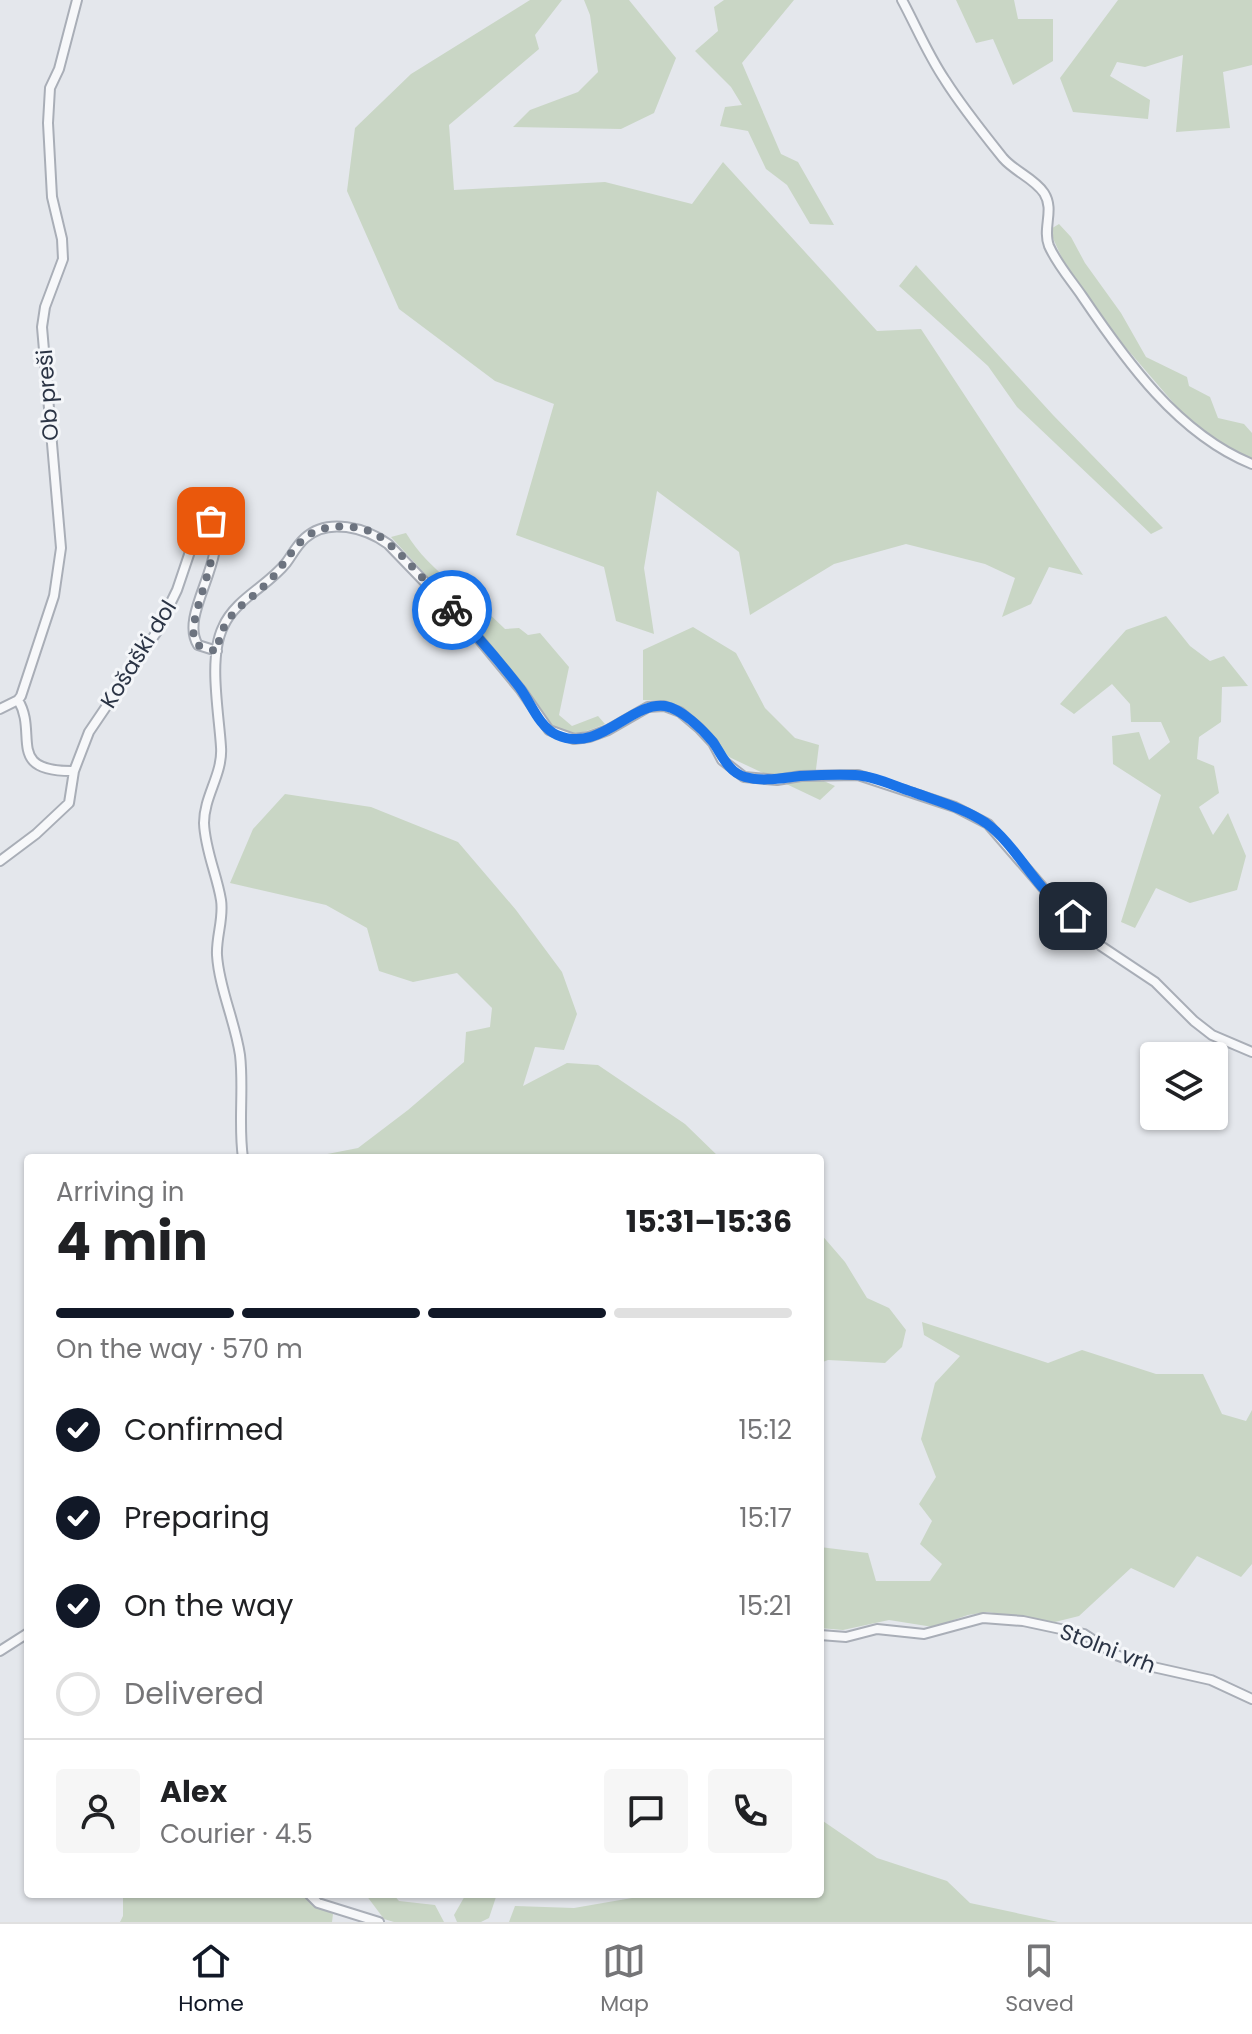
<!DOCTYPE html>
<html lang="en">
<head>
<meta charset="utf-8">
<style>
  :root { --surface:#fff; --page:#f6f6f6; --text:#202124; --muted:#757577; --line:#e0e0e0; --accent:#111827 }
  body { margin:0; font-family:Poppins,sans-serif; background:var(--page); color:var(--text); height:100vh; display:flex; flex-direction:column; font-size:30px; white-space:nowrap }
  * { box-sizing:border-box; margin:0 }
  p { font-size:26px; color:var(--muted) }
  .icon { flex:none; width:44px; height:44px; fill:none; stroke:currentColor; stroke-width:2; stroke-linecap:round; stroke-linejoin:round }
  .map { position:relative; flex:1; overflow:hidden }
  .sheet { position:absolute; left:24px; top:1154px; width:800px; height:744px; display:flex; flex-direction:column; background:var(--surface); border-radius:8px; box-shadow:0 2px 6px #0004 }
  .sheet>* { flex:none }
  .tools { position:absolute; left:1140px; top:1042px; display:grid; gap:16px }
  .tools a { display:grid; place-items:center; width:88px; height:88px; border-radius:8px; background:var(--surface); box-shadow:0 2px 6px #0004; font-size:40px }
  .pin { position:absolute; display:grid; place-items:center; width:68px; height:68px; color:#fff; margin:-34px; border-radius:16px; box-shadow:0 4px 12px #0006 }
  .courier { position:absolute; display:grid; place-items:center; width:80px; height:80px; margin:-40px; border:6px solid #1a73e8; border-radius:50%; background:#fff; color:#222; box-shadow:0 2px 10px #0007 }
  .summary em { font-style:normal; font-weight:700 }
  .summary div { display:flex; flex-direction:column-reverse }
  .summary { display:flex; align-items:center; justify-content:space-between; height:136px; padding:0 32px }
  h1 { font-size:52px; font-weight:700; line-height:60px }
  .bar { display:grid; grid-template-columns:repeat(4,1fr); gap:12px 8px; align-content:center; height:96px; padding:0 32px }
  .bar i { height:10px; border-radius:6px; background:var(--line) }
  .bar .current { background:var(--accent) }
  .bar p { grid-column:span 4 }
  .line { display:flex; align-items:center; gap:20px; padding:0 32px; border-top:2px solid var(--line) }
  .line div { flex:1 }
  .round { display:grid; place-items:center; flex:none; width:84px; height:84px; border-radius:8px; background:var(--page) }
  ol { padding:0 32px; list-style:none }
  li { display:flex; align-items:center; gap:24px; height:88px }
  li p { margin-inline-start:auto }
  li .icon { padding:8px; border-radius:50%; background:var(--accent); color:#fff; stroke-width:4 }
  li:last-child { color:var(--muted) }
  li i { width:44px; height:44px; border:4px solid var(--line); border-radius:50% }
  .menu { display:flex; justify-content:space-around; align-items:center; height:112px; border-top:2px solid var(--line); background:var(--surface); font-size:22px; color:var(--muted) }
  .menu a { display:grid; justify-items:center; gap:4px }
  .menu .current { color:var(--accent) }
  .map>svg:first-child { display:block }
  .green { fill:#c9d6c5 }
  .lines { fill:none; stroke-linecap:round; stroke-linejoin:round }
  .minor-casing { stroke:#a9aeb7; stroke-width:12 }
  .minor { stroke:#f7f8fa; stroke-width:8 }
  .done { stroke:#6c737f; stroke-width:8; stroke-dasharray:0 14.4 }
  .route { stroke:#1a73e8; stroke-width:10 }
  .labels { text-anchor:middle; stroke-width:6; stroke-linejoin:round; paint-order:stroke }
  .street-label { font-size:22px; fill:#2b3445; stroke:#f4f6f9 }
</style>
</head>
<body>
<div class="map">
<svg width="1252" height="1922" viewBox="0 0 1252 1922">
  <rect width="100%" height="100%" fill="#e4e7ec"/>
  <path class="green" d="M530,0H562L535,35L539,49L449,125L454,190L605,182L692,204L723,162L877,331L921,329L1083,575L1049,567L1031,604L1002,617L1015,578L985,564L906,544L834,564L750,615L739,552L657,491L644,568L654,634L616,621L604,567L516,535L554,404L495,381L399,309L347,191L355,128L411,74Z
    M584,0H629L676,58L654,113L621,129L513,127L530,110L578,92L598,72L590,15Z
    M724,0H794L742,63L781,154L798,162L834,225L810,224L787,185L766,169L748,131L720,126L725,107L742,105L731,87L695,51L718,31L714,7Z
    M956,0H1014L1018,19H1053V61L1013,85L993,39L976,43Z
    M1118,0H1252V65L1223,72L1230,128L1176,132L1183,55L1145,67L1117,62L1110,76L1150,100L1148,119L1073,112L1060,78Z
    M1059,224L1071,237L1085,263L1121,313L1146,357L1187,377L1189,386L1210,397L1218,418L1244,424L1252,433V459L1223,445L1189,421L1115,335L1063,260L1049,230Z
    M916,265L1053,415L1163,528L1151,534L1017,407L988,366L899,286Z
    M406,533C430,573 473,596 505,629L519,628L528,635L540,633L569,667L559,715L572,726L598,716L605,724C581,734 556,743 543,714L489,643L391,537Z
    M1166,616L1190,646L1210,661L1224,656L1248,686L1222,687L1221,722L1199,737L1197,759L1214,766L1219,793L1199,807L1213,835L1228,813L1246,856L1237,890L1190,903L1156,888L1135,928L1121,922L1161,795L1113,764L1112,736L1139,732L1149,760L1170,742L1161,722H1131L1130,704L1112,684L1074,714L1060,704L1126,630Z
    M693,627L736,653L765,708L795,738L819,745L815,777L835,786L820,800L729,757L701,723L682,708L667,701L643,700V650Z
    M285,794L371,807L458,842L516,910L562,972L577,1014L564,1050L535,1047L523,1086L567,1063L598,1065L685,1124L720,1158H625L620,1154L604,1158H307L358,1148L408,1110L464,1062L466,1032L490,1027L492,1008L457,973L413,982L379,971L367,928L326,905L230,883L253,829Z
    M820,1233L845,1262L867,1298L889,1308L906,1330L902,1347L885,1363L828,1360L820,1363Z
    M922,1322L1048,1363L1082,1350L1156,1374H1203L1222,1414L1246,1421L1252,1410V1564L1241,1577L1197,1556L1174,1588L1131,1568L1079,1616L1055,1622L987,1612L968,1615L933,1627L889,1620L843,1630L820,1628V1547L868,1553L876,1581H930L942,1564L920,1544L932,1521L919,1504L936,1477L921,1439L935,1383L960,1356L924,1335Z
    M820,1819L877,1858L947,1881L970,1903L1058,1922H509L515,1906L574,1908L655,1894H820Z
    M123,1894H305L317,1906L333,1914L332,1922H120L123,1916Z
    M393,1894L399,1901L435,1905L444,1922H394L384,1919L366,1895Z
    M466,1894H497L489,1918L481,1922H457L454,1915Z"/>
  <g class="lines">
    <g class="minor-casing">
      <path id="minor" d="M902,0C916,26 928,55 945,80C962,107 983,133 1003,158C1015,172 1034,178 1044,193C1055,210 1042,228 1049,246C1057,264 1071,280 1082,296C1126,361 1178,434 1252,464
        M18,700C39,734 4,772 74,771
        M0,709L18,700L21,696L54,596L61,548L42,327L45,307L63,259L62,239L52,197L48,123L50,88L59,69L77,0
        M0,861L36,834L69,803L74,771L89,732L156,633L177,590L199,525L206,520L211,521C231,557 178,614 198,645L217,651
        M243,1158C238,1124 244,1089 240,1055C235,1021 219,988 217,955C216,937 224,918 221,900C217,875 205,850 204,823C204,796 223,774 221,747C219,713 208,658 223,627C235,599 268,586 286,563C292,555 297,545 305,538C328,517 366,528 388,544L474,633L521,690L549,730L574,739L589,737L608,730L648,707L664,706L680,712L699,728L713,743L722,760L744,777L777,780L801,776L858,775L955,807L988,824L1045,890L1073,916L1101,946L1155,982L1194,1021L1212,1035L1252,1052
        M820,1635L846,1637L877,1629L924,1634L983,1618L1023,1621L1084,1634L1116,1655L1144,1665L1211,1680L1252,1699
        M0,1651L28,1633
        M309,1894L318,1903L379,1922"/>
    </g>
    <use href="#minor" class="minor"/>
  </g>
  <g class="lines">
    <path class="done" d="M211,521C227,552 179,628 198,645C203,649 211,650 217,651C223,610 246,606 271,579C284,566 295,542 312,533C328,524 355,525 372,532C395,543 432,590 452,610"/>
    <path class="route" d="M452,610C476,634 499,661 520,688C531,703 539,727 557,735C600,754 631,701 665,706C682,709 702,729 713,742C722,755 728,772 745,777C763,782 782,778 800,776C817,775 837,774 855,775C874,776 894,786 913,792C937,801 964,808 986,823C1008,839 1024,866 1042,887C1051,897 1063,906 1073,916"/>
  </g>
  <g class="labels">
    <g class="street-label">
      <text transform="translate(47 395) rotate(-94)" y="8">Ob preši</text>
      <text transform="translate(138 654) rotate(-58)" y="8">Košaški dol</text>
      <text transform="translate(1108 1648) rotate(21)" y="8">Stolni vrh</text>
    </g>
  </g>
</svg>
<div class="tools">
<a><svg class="icon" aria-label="layers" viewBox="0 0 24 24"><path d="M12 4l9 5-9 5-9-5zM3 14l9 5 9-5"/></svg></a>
</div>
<div class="pin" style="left:211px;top:521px;background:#ea580c"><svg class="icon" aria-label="bag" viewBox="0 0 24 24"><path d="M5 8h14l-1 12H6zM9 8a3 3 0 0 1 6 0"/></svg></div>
<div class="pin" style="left:1073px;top:916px;background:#1f2937"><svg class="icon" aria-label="home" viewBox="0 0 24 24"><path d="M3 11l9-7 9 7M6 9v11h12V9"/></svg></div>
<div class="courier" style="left:452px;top:610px"><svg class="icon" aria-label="bike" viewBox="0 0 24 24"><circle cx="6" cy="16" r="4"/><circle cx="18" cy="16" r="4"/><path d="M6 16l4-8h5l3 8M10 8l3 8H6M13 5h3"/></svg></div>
<section class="sheet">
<div class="summary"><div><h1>4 min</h1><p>Arriving in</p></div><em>15:31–15:36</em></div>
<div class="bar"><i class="current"></i><i class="current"></i><i class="current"></i><i></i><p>On the way · 570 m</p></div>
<ol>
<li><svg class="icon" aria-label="check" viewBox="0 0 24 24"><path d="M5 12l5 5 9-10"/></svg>Confirmed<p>15:12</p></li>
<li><svg class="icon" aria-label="check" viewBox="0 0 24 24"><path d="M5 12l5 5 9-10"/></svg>Preparing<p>15:17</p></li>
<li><svg class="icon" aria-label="check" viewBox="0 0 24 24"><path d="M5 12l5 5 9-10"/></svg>On the way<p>15:21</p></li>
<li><i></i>Delivered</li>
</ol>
<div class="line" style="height:144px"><a class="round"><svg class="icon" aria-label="person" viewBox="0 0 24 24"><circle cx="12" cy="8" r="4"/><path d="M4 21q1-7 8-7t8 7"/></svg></a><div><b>Alex</b><p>Courier · 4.5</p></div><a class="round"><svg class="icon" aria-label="chat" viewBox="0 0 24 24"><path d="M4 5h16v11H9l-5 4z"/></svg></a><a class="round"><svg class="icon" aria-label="phone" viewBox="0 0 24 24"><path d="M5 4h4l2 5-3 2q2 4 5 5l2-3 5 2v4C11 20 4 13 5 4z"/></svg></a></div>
</section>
</div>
<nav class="menu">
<a class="current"><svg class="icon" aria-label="home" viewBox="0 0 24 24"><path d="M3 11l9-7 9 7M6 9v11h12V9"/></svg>Home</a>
<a><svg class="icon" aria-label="map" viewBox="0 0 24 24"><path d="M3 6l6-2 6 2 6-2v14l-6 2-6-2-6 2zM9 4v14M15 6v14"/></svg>Map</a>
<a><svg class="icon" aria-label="saved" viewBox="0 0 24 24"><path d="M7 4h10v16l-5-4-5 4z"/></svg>Saved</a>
</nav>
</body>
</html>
